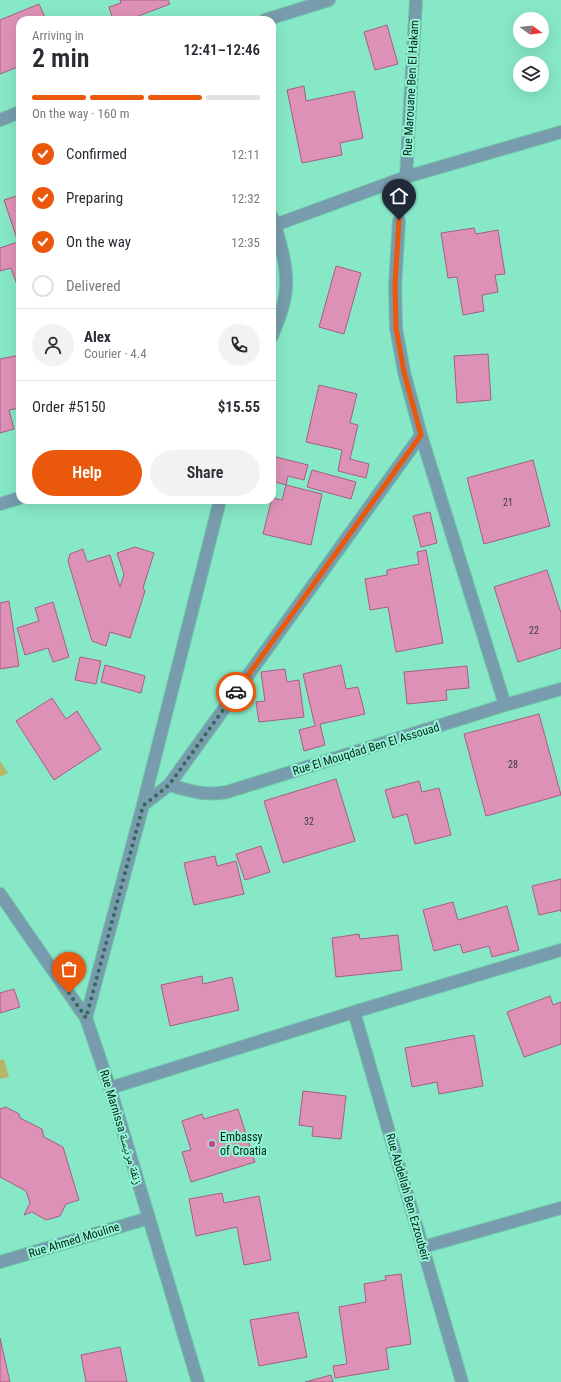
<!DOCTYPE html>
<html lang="en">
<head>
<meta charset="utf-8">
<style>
  :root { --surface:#fff; --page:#f2f2f3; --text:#2b2b33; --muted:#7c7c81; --line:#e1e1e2; --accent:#ea580c }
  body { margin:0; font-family:"Roboto Condensed","Noto Naskh Arabic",sans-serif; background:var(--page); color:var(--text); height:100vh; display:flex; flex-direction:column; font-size:15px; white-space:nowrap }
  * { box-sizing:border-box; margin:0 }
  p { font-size:13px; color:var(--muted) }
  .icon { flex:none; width:22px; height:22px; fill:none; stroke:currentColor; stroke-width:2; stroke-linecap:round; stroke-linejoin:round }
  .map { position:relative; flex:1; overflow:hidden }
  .sheet { position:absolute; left:16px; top:16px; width:260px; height:488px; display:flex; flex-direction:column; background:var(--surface); border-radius:12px; box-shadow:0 4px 16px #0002 }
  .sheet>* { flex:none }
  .needle { width:26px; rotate:104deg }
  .buttons { position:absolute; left:513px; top:12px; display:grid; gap:8px }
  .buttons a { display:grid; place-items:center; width:36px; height:36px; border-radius:50%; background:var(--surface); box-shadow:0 4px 16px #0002; font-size:20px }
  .pin { position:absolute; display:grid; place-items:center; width:34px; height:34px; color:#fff; margin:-41px -17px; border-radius:50% 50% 50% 0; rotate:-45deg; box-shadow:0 0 4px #0007 }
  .pin .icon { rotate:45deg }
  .courier { position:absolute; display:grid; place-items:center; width:40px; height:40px; margin:-20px; border:3px solid #ea580c; border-radius:50%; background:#fff; color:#222; box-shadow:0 1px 5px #0007 }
  .headline em { font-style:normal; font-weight:600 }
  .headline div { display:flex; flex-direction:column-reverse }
  .headline { display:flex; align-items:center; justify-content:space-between; height:68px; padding:0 16px }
  h1 { font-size:26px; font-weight:600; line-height:30px }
  .bar { display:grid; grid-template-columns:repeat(4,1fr); gap:6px 4px; align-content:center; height:48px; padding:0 16px }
  .bar i { height:5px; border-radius:3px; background:var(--line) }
  .bar .current { background:var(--accent) }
  .bar p { grid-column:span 4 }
  .line { display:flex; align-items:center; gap:10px; padding:0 16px; border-top:1px solid var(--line) }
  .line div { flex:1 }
  .round { display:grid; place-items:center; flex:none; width:42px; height:42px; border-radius:21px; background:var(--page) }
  ol { padding:0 16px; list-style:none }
  li { display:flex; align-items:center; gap:12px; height:44px }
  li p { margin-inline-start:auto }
  li .icon { padding:4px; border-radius:50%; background:var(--accent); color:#fff; stroke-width:4 }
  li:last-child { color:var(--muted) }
  li i { width:22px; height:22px; border:2px solid var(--line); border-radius:50% }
  .action { display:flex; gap:8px; margin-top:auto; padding:8px 16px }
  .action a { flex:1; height:46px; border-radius:24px; background:var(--accent); color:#fff; font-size:16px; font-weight:600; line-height:46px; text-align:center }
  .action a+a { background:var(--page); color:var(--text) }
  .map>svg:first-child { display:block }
  .water { fill:#b5b766 }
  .building { fill:#de91b6; stroke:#a65e82 }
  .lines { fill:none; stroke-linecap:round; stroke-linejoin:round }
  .street-casing { stroke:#6fc5a8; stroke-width:14 }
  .street { stroke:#789cad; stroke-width:12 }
  .done { stroke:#326957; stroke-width:4; stroke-dasharray:0 7.2 }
  .route { stroke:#ea580c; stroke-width:5 }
  .poi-dot { fill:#c5438b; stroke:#94f5d4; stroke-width:1.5 }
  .labels { text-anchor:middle; stroke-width:4; stroke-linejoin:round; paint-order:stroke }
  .number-label { font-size:10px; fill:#3a3f41 }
  .street-label { font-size:12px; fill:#04241a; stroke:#94f5d4 }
  .poi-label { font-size:12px; fill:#04241a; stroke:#94f5d4; text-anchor:start }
</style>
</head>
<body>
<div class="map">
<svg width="561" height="1382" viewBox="0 0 561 1382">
  <rect width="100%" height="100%" fill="#87e8c7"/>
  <path class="water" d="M0,761L8,773L0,777Z
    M4,1059L9,1077L0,1079V1060Z"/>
  <path class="building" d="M120,0H168L170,4L128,20H113L109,7L121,3Z
    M39,4L46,20H20V66L0,74V20Z
    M387,25L398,64L375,70L364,32Z
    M304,86L306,101L354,91L363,138L340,143L342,155L302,163L287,90Z
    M20,195V289L19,290L11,268L0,271V248L18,242L4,200Z
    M474,228L476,234L498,230L505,274L495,275L498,292L482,295L484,311L463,315L457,277L448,278L441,233Z
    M336,266L361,273L344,334L319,327Z
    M488,354L491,400L457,403L454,356Z
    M20,355V408L9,410L14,429L0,433V359Z
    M319,385L357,394L350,423L358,425L350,459L369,464L366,478L338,471L342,450L306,442Z
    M276,457L308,465L304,480L288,476L286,485L272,481V473Z
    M533,460L550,526L484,544L467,478Z
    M312,470L356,482L351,499L307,487Z
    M286,485L322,494L311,545L263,534L272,498L282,500Z
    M430,512L437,543L421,547L413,516Z
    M135,547L154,553L143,588L145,591L130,638L110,632L106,646L92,641L68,561L70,554L83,549L87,562L110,555L120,587L124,574L117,553Z
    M426,550L443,643L396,652L388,607L370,610L365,579L387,575V570L419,564L417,552Z
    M547,570L561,613V648L518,662L494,587Z
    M9,601L19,666L0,669V603Z
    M53,602L69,657L53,662L48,648L25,655L17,628L39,621L35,608Z
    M80,657L101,661L96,684L75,680Z
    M105,665L145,676L141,693L101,682Z
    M341,665L346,689L358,687L365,714L320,724L325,745L304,751L299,730L315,726L303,674Z
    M467,666L469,688L446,690L447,700L407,704L404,672Z
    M285,669L287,682L299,680L304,717L259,722L256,702L265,701L261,672Z
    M52,698L66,719L77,711L101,749L54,780L16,721Z
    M539,714L561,795L486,816L464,734Z
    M336,779L355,841L283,863L264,801Z
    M419,781L422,792L439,788L451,835L415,844L407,814L393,818L385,790Z
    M261,846L270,872L245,880L236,854Z
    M215,856L217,866L236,861L244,894L194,905L184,863Z
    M561,879V912V910L539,915L532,886Z
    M453,902L458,920L507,906L519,950L492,957L489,946L463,953L460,944L434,951L423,910Z
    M359,934L360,939L398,935L402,970L336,977L332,938Z
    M202,976L203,984L232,977L239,1010L170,1026L161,985Z
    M14,989L20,1007L0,1013V993Z
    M550,996L553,1005L561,1002V1044L524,1057L507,1012Z
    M474,1035L483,1086L439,1094L437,1082L412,1087L405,1048Z
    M303,1091L346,1096L341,1139L312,1136L313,1127L299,1125Z
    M6,1107L19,1114L20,1118L42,1129L44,1137L63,1147L79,1200L66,1204L60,1216L46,1220L32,1212L24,1215L30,1203L26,1191L0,1177V1109Z
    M238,1109L255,1162L191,1182L182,1152L191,1150L182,1121L202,1114L204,1119Z
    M222,1193L224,1203L259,1196L271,1260L244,1265L237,1227L196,1236L189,1199Z
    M401,1274L411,1344L386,1348L389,1369L335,1378L333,1366L347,1364L339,1307L366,1302L364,1284L386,1280L385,1276Z
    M298,1312L307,1357L259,1366L250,1320Z
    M0,1338L10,1382H0Z
    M120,1347L127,1382H86L81,1355Z
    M331,1375L333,1382H305Z"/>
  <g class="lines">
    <g class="street-casing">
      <path id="street" d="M265,20L329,0
        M0,120L20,112
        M406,177L416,0
        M272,217C279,236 288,268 286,288C285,304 278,321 272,336
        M399,221L395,286L396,328L404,372L421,435L505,705
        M275,225L406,177L561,132
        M0,504L20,498
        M169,785C191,791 204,796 227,792L505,705L561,689
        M143,805L169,785L421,435
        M0,894L86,1018L110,1088L198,1382
        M354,1012L462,1382
        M86,1018L143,805L220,500
        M110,1088L354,1012L561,950
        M423,1247L561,1208
        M0,1262L149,1218"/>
    </g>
    <use href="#street" class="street"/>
  </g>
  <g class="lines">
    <path class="done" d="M69,993L86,1018L143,806L169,785L236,692"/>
    <path class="route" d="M236,692L421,435L404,372L396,328L395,286L399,220"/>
  </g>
  <circle class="poi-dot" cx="212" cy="1144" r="4"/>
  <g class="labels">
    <g class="number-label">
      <text x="508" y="506">21</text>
      <text x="534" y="634">22</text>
      <text x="513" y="768">28</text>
      <text x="309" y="825">32</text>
    </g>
    <g class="street-label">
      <text transform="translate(411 88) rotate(-87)" y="4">Rue Marouane Ben El Hakam</text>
      <text transform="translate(366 749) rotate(-17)" y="4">Rue El Mouqdad Ben El Assouad</text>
      <text transform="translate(121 1127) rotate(73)" y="4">Rue Marnissa زنقة مرنيسة</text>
      <text transform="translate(408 1197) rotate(74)" y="4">Rue Abdellah Ben Ezzoubeir</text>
      <text transform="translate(74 1240) rotate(-17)" y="4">Rue Ahmed Mouline</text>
    </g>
    <g class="poi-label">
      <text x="220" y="1141">Embassy<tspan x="220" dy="14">of Croatia</tspan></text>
    </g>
  </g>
</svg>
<div class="buttons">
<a><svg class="needle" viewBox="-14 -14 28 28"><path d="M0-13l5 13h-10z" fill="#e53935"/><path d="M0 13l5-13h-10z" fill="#7c7c81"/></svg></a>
<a><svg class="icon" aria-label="layers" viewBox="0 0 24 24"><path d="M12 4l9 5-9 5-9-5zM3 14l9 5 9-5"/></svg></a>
</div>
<div class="pin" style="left:69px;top:993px;background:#ea580c"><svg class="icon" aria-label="bag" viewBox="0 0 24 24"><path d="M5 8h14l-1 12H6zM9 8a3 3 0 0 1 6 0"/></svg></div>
<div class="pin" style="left:399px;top:220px;background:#1f2937"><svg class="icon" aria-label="home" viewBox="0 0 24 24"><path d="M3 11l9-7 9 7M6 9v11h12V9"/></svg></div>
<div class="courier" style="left:236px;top:692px"><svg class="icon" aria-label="car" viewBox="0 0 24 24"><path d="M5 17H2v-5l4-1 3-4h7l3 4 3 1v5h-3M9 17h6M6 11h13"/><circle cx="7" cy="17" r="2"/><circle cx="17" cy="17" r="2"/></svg></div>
<section class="sheet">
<div class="headline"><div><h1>2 min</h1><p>Arriving in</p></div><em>12:41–12:46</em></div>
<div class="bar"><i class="current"></i><i class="current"></i><i class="current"></i><i></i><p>On the way · 160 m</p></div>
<ol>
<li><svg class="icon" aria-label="check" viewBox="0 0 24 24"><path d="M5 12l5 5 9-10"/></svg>Confirmed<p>12:11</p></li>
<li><svg class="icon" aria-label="check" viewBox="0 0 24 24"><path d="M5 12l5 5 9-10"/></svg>Preparing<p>12:32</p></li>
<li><svg class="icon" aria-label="check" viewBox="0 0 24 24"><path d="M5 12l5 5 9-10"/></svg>On the way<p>12:35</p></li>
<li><i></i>Delivered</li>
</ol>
<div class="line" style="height:72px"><a class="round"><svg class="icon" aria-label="person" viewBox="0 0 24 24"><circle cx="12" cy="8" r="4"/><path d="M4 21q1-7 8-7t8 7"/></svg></a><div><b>Alex</b><p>Courier · 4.4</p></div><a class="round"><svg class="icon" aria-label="phone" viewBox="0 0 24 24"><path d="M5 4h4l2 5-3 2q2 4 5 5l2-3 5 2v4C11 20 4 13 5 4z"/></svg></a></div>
<div class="line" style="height:52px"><div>Order #5150</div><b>$15.55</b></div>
<div class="action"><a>Help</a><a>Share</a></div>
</section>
</div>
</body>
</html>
